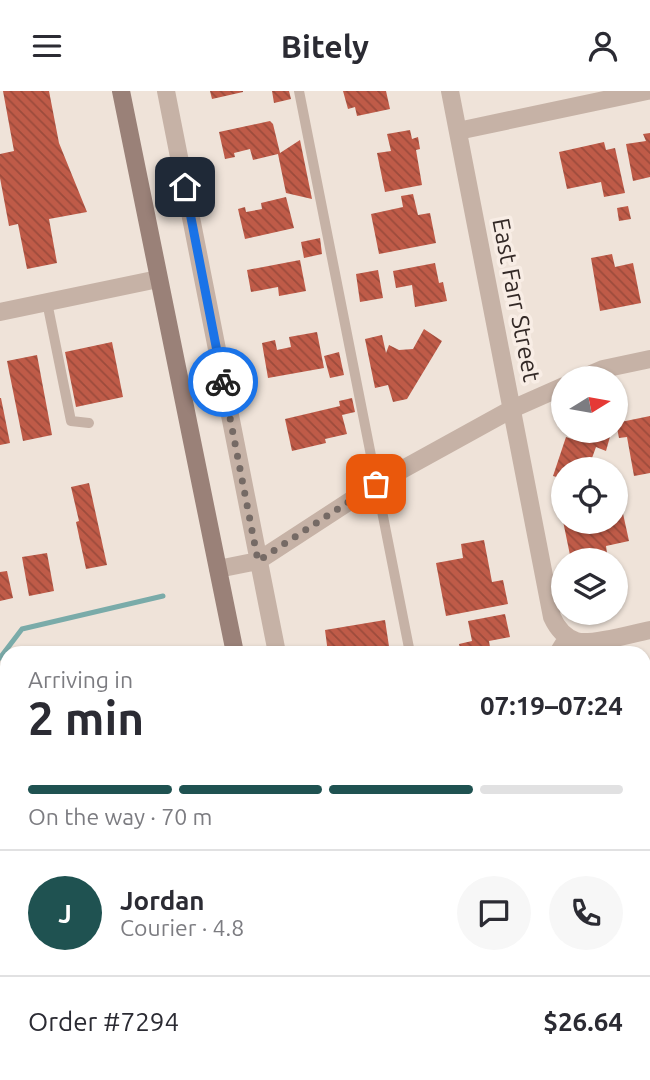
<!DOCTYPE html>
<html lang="en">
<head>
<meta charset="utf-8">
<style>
  :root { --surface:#fff; --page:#f7f7f7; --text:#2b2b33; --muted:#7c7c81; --line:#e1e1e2; --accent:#1f5251 }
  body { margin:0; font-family:Ubuntu,sans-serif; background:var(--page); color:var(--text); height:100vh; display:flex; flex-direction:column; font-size:26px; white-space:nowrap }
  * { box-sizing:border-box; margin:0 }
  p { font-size:23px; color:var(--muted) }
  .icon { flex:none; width:38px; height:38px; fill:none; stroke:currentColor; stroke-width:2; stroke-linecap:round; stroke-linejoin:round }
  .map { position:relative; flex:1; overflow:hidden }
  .sheet { position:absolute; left:0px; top:555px; width:651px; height:436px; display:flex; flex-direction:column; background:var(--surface); border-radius:21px 21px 0 0; box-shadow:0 2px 5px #0004 }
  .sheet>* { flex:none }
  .needle { width:46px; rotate:79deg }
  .tools { position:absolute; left:551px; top:275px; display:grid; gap:14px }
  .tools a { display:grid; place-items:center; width:77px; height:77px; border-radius:50%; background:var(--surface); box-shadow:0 2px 5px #0004; font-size:35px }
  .pin { position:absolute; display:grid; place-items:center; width:60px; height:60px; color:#fff; margin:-30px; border-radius:14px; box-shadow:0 4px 10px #0006 }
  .courier { position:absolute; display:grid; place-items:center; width:70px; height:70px; margin:-35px; border:5px solid #1a73e8; border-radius:50%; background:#fff; color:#222; box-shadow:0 2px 9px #0007 }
  .headline em { font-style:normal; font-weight:700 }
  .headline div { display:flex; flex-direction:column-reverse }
  .headline { display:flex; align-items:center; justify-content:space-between; height:119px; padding:0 28px }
  h1 { font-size:46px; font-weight:700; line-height:52px }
  .bar { display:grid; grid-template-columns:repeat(4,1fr); gap:10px 7px; align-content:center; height:84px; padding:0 28px }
  .bar i { height:9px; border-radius:5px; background:var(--line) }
  .bar .current { background:var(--accent) }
  .bar p { grid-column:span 4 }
  .line { display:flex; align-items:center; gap:18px; padding:0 28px; border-top:2px solid var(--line) }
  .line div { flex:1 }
  .round { display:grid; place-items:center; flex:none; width:74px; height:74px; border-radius:37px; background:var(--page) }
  header { display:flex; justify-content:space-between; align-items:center; height:91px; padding:0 28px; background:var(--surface); font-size:32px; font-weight:700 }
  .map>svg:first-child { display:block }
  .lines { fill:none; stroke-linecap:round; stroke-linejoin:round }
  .stream { stroke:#7aaba9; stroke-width:5 }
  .building { fill:url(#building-back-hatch) }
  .lane { stroke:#c6b2a6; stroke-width:10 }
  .street { stroke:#c6b2a6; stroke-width:18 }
  .secondary { stroke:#9a8178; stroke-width:18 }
  .done { stroke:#756a65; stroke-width:7; stroke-dasharray:0 12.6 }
  .route { stroke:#1a73e8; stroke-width:9 }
  .labels { text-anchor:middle; stroke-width:7; stroke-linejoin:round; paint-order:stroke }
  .street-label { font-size:24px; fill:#332926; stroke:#f8ede5 }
</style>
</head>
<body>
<header><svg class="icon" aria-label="menu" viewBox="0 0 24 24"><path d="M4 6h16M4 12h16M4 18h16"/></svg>Bitely<svg class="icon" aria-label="person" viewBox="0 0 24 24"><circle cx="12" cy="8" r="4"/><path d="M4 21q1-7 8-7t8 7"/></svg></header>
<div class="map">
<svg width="650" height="989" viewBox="0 0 650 989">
  <defs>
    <pattern id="building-back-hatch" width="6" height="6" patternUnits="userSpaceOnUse" patternTransform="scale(1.75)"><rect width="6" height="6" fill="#bf5b48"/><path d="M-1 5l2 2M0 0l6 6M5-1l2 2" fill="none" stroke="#9c4b3c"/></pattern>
  </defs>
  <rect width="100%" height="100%" fill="#efe3d9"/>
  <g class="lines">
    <path class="stream" d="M0,567L22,538L163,505
      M0,763L7,797
      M45,984L46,989"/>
  </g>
  <path class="building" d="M3,0H49L59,52L87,121L49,128L57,172L27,178L18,133L9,135L0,87V63L14,60Z
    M210,0H243V1L212,8Z
    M272,0H289L291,8L274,12Z
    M343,0H386L390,18L357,25L355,16L348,18Z
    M270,30L273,33L280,62L300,49L312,108L286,102L278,63L253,69L250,58L234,62L235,66L225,68L219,41Z
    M410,39L412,48L418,46L420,58L416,59L422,94L385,101L377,62L391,60L387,43Z
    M650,42V86L633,90L626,53L646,50L643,43Z
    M604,51L606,59L615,57L625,102L604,106L601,91L567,98L559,61Z
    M413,103L418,124L430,122L436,152L379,163L371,123L403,116L401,105Z
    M286,106L294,137L245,148L238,118L245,116L246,121L262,118L261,112Z
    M628,115L631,128L619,130L617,117Z
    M320,147L322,163L304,167L301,151Z
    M612,163L615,176L633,172L641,212L600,220L591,167Z
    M300,169L306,200L279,205L278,196L251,201L247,179Z
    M435,172L439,192L443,191L447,210L415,216L412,194L396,197L393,180Z
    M378,179L383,207L360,211L356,183Z
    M424,238L442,250L407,308L393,311L388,294L375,297L365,248L382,244L386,262L389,254L399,259L413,258Z
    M317,241L324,277L268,287L262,252L275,249L277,259L291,256L289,246Z
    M112,251L123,306L76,316L65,261Z
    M339,261L344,284L330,287L324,265Z
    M37,264L52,344L23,350L7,270Z
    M0,307H1L10,352L0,354Z
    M352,307L355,321L342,324L347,343L325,348L326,352L292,360L285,328L340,315L339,310Z
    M650,325V382L634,385L627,346L619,347L616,332Z
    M584,340L596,343L597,340L611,342L606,360L596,356L588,378H564V388L553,385L566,346L575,349L577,341L583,346Z
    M89,392L107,474L86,478L76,431L79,430L71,396Z
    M622,418L629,450L606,455L608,469H571L563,430H616V419Z
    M484,449L492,491L503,489L508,513L446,525L436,472L463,467L461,453Z
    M47,462L54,500L29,505L22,466Z
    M621,474L625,498L616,499V475Z
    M7,480L13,507L0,510V481Z
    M505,523L510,546L489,550L491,562H461L459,553L472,550L468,530Z
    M385,529L390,562H328L325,539Z
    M644,589H645L650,614V617L644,618Z
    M650,702V762L644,763V703Z
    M650,778V797L646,798L644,780Z
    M644,871L650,893V939L644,940Z
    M650,967V989H623L622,984H644V968Z
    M137,984H173V985L151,989H138Z"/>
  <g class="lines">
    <path class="lane" d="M299,0L410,562
      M47,211L71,330L89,332
      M509,984L512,985L513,989
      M456,989L482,984"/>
    <path class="street" d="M166,0L277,562
      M450,0L552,526C557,537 564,546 576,550C590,555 634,542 650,539
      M458,40L647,0
      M0,221L158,188
      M582,287L603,278L650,268
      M218,478L258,470L376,393L512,318L564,295
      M558,562L568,546"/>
    <path class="secondary" d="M121,0L235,562
      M321,984L322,989"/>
  </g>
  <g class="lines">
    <path class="done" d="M223,291L258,470L376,393"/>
    <path class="route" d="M185,96L223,291"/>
  </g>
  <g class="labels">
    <g class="street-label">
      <text transform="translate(516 209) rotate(79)" y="8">East Farr Street</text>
    </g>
  </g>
</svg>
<div class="tools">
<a><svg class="needle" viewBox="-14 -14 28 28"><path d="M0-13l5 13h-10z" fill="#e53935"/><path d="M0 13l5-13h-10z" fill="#7c7c81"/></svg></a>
<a><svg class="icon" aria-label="locate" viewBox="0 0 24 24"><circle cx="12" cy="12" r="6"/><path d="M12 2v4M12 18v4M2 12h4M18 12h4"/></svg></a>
<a><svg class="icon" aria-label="layers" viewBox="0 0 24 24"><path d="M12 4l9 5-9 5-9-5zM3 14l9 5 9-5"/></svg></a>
</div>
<div class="pin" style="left:376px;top:393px;background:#ea580c"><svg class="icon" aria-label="bag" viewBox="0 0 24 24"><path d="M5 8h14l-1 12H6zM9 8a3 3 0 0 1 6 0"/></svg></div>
<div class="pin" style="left:185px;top:96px;background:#1f2937"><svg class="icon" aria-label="home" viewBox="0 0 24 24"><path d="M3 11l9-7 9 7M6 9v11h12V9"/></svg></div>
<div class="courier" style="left:223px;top:291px"><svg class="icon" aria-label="bike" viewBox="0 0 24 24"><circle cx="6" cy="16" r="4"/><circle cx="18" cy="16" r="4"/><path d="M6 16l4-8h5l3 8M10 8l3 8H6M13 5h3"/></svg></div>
<section class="sheet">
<div class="headline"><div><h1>2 min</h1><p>Arriving in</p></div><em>07:19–07:24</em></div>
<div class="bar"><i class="current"></i><i class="current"></i><i class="current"></i><i></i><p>On the way · 70 m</p></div>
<div class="line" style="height:126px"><b class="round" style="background:var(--accent);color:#fff">J</b><div><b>Jordan</b><p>Courier · 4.8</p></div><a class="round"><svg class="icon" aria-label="chat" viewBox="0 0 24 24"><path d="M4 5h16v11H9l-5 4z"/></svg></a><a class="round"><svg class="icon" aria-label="phone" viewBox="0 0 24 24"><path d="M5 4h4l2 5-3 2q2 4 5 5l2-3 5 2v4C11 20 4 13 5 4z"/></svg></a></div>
<div class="line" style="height:91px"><div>Order #7294</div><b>$26.64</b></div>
</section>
</div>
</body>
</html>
